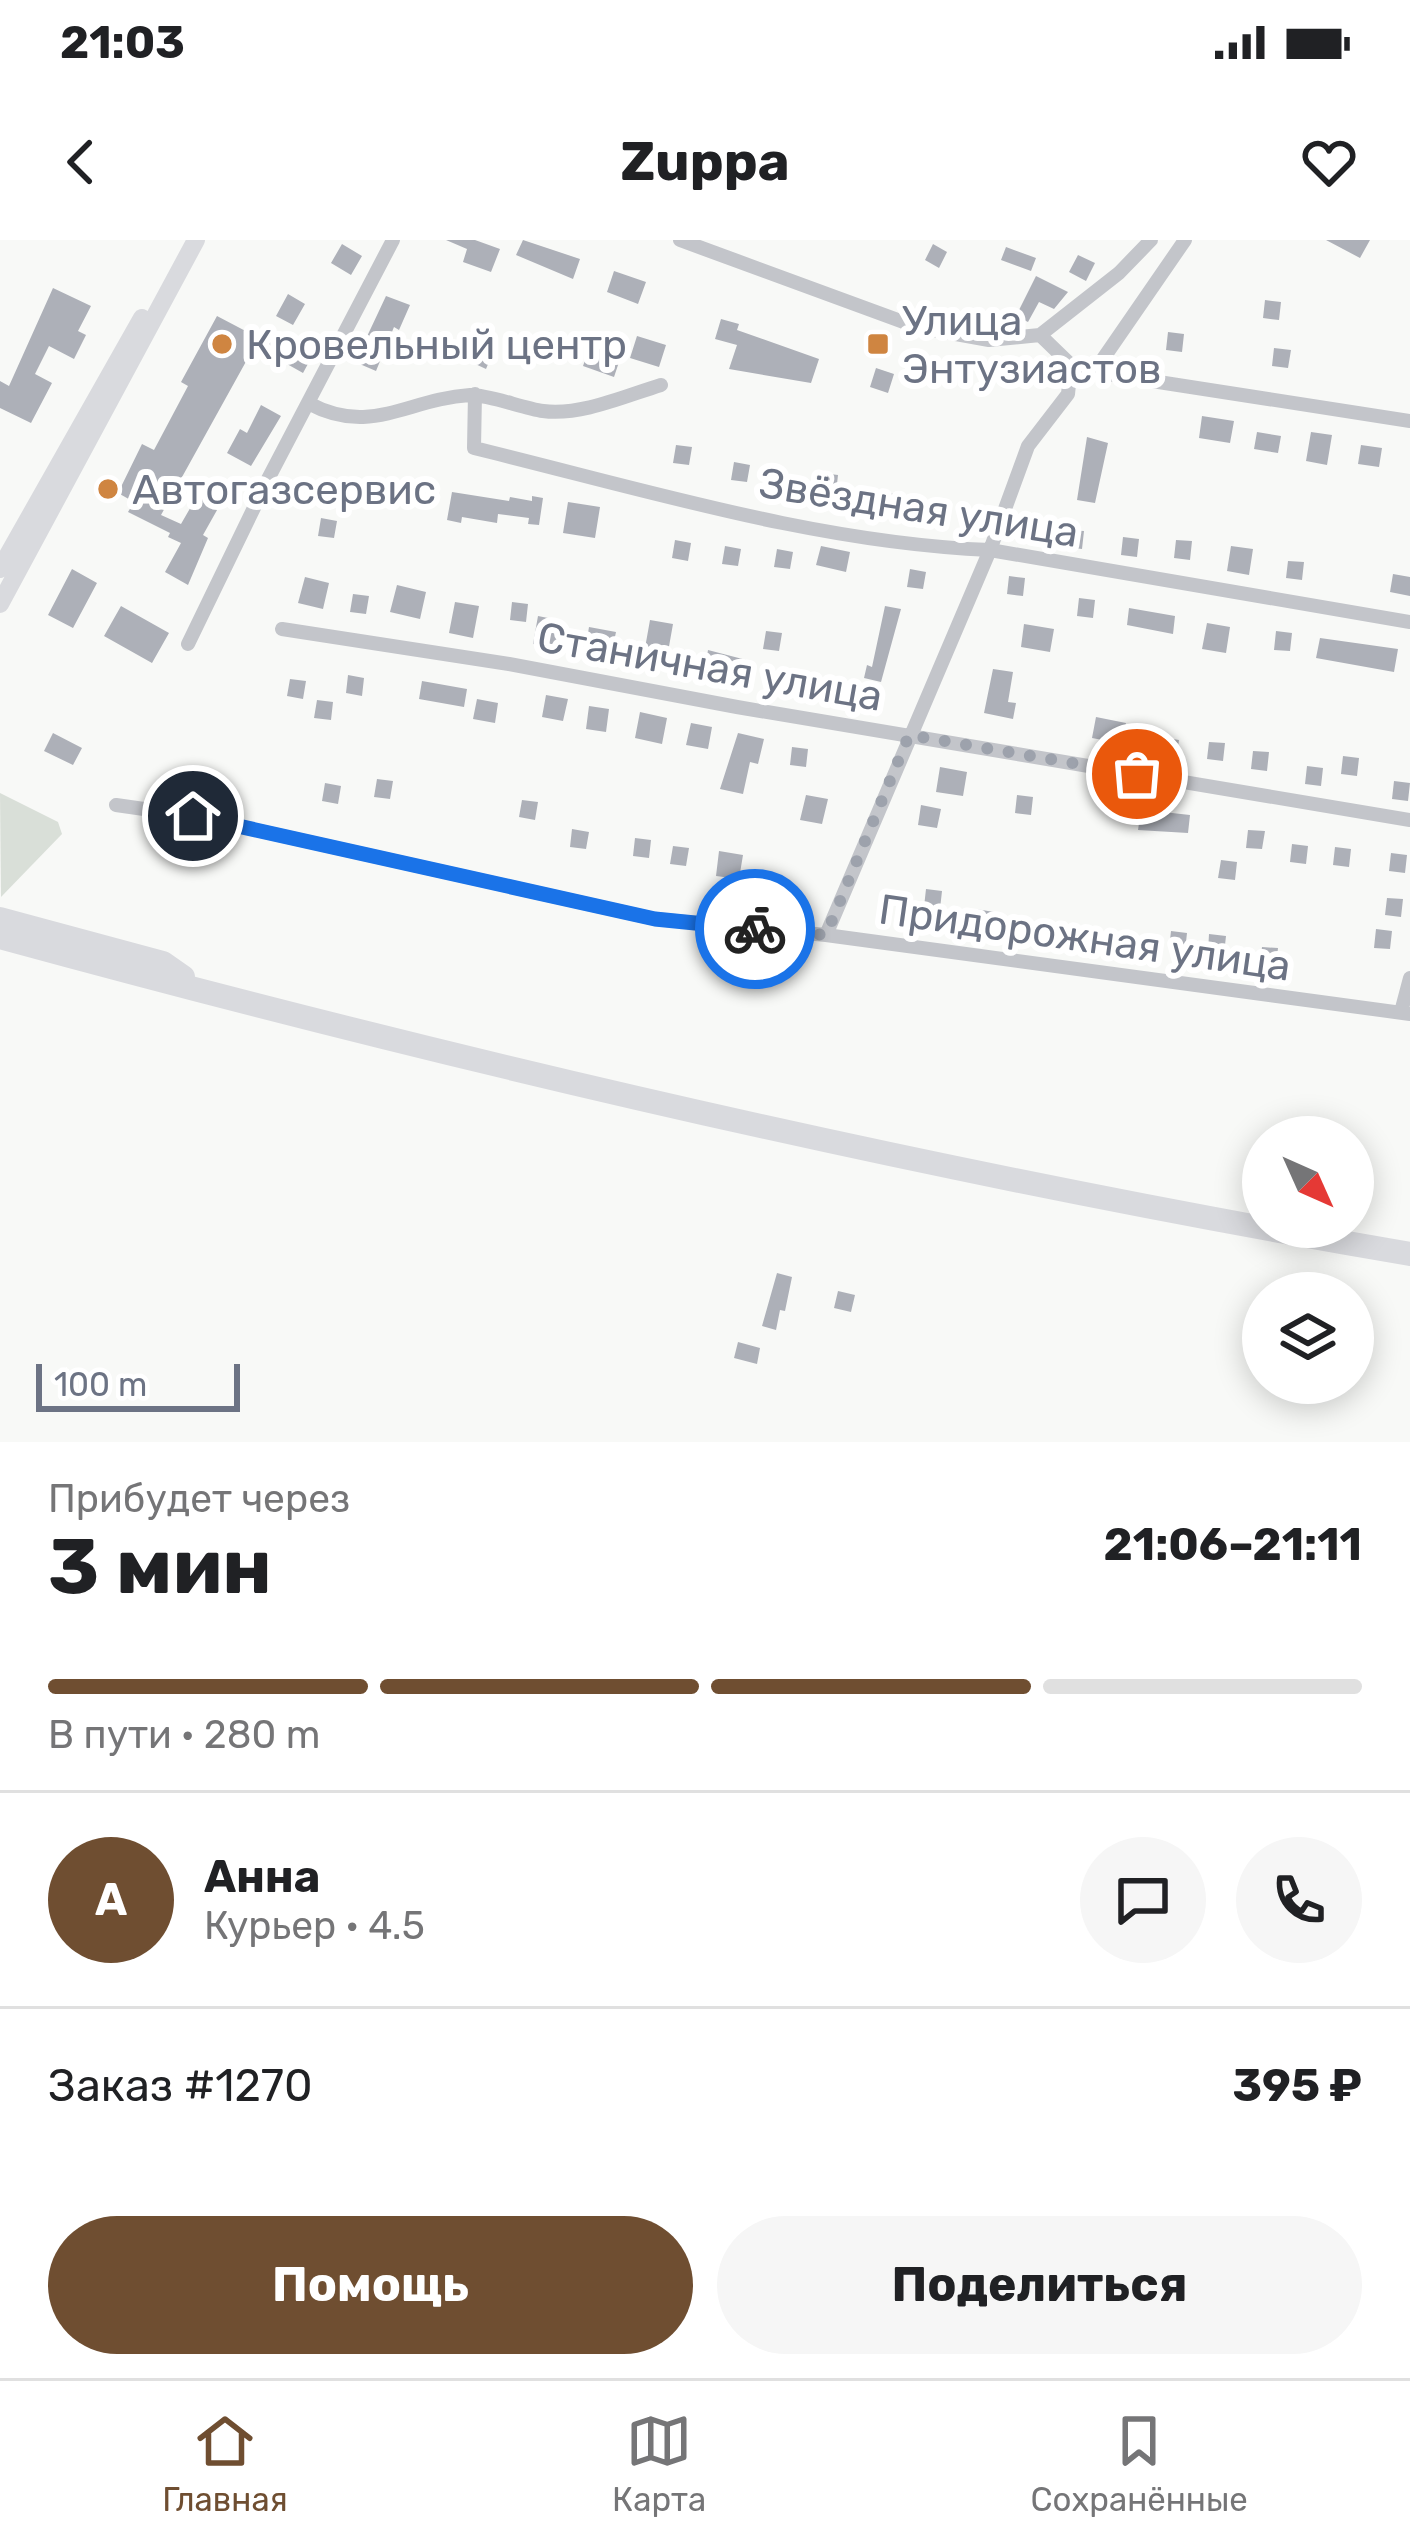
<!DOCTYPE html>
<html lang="ru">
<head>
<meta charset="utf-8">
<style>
  :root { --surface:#fff; --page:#f6f6f6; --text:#202124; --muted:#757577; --line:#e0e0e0; --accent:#6f4e31 }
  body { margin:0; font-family:Rubik,sans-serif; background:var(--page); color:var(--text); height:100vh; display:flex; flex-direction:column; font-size:45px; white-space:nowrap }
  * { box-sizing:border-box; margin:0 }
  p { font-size:39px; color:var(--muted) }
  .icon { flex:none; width:66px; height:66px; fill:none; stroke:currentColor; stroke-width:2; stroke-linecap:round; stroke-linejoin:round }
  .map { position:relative; height:1202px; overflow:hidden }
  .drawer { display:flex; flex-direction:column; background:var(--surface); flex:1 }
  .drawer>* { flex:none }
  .needle { width:78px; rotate:135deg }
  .controls { position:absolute; left:1242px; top:876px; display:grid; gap:24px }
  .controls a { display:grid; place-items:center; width:132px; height:132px; border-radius:50%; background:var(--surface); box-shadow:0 6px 30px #0003; font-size:60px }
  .scale { position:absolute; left:36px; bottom:30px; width:204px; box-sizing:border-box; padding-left:12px; border:6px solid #6c7384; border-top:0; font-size:33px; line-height:42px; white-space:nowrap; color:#6c7384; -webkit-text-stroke:9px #fff; paint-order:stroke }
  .pin { position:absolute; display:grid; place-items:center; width:102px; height:102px; color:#fff; margin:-51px; border:6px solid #fff; border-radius:50%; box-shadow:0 3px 12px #0007 }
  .courier { position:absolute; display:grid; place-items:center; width:120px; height:120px; margin:-60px; border:9px solid #1a73e8; border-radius:50%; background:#fff; color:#222; box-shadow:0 3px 15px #0007 }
  .head em { font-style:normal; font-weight:700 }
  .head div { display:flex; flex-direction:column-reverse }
  .head { display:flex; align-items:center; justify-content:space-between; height:204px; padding:0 48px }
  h1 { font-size:78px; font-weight:700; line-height:90px }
  .bar { display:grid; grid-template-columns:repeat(4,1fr); gap:18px 12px; align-content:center; height:144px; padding:0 48px }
  .bar i { height:15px; border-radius:9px; background:var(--line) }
  .bar .on { background:var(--accent) }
  .bar p { grid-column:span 4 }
  .line { display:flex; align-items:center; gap:30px; padding:0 48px; border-top:3px solid var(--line) }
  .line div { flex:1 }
  .round { display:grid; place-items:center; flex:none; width:126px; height:126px; border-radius:63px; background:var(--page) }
  .cta { display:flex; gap:24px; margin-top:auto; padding:24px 48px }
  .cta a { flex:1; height:138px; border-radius:72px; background:var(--accent); color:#fff; font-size:48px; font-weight:700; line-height:138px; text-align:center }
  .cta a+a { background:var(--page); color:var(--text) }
  .status { display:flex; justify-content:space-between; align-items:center; height:84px; padding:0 60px; background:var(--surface); direction:ltr }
  .status svg { height:33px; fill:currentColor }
  header { display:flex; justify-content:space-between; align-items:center; height:156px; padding:0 48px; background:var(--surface); font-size:54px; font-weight:700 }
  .dock { display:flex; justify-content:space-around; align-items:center; height:168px; border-top:3px solid var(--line); background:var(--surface); font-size:33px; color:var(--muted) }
  .dock a { display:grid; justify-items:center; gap:6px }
  .dock .on { color:var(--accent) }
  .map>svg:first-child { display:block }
  .green { fill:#d9dfd8 }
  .building { fill:#adb0b8 }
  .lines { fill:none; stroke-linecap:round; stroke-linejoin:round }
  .street { stroke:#c3c5ca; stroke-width:14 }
  .secondary { stroke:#d9dade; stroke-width:18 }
  .highway { stroke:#d9dade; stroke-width:24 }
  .done { stroke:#9da2ac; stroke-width:12; stroke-dasharray:0 21.6 }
  .route { stroke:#1a73e8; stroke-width:15 }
  .poi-dot { fill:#cf8541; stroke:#fff; stroke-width:4.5 }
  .labels { text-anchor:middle; stroke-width:12; stroke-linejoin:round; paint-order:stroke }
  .poi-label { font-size:42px; fill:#6c7384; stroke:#fff; text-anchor:start }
  .street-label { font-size:42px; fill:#6c7384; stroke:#fff }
</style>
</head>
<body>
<div class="status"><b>21:03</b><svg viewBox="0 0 49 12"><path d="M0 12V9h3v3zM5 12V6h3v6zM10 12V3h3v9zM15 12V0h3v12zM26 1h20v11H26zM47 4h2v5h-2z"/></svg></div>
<header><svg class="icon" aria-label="back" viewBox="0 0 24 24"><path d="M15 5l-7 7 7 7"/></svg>Zuppa<svg class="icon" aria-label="heart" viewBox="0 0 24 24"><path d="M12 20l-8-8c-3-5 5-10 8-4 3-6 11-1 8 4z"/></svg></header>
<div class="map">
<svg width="1410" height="1202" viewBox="0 0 1410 1202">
  <rect width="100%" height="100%" fill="#f8f9f7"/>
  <path class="green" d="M0,553L58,582L62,594L1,657Z"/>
  <path class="building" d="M446,0H475L500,9L491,32L463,22L467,9Z
    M523,0L580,19L573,39L516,15Z
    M1326,0H1370L1360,18Z
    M342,4L362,16L351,35L331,23Z
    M933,4L947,12L939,28L925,20Z
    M1006,7L1036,18L1031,31L1001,20Z
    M1078,15L1095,23L1086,41L1069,32Z
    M614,31L646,42L638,64L607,52Z
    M1036,36L1068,52L1054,69L1039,62L1028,82L1016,76Z
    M53,48L91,66L78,91L86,95L74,119L49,106L35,134L52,143L31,183L0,168V141L9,146Z
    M288,54L305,64L293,85L276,76Z
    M386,56L410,65L399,90L394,87L376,131L355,122Z
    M1265,60L1281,62L1279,80L1263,78Z
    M217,76L259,98L161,275L181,284L200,251L221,263L203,295L208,298L188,345L165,332L181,303L168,297L170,293L128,272L134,262L118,253L142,204L154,210L188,146L181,142Z
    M721,79L739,84L737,90L819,119L811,143L729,129L737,105L715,99Z
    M1168,92L1184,94L1182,112L1166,110Z
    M261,95L309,122L303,133L255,106Z
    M637,96L666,105L659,127L630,118Z
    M478,106L493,112L486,129L471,122Z
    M590,106L621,116L614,137L583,126Z
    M1274,108L1291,110L1288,128L1272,126Z
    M876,128L894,134L888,153L870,147Z
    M261,165L281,176L251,226L227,213L240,189L247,193Z
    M1202,176L1234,181L1230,203L1199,198Z
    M1257,192L1281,196L1278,213L1254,209Z
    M1311,192L1332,195L1327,225L1306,221Z
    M1087,197L1108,203L1095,263L1077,260Z
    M676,205L692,207L689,225L673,223Z
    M1361,205L1382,208L1379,227L1358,224Z
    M734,222L750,225L747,242L731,240Z
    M822,233L838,235L836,253L820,251Z
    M364,245L380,248L377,266L361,263Z
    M878,251L894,254L891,272L875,269Z
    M452,252L509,261L510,257L532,261V256L543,258L539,285L528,284L529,278L498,274L497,283L462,277L461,283L447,280Z
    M920,261L936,264L934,282L917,279Z
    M568,262L600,267L595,298L563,293Z
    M321,278L337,281L334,298L318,296Z
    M1068,290L1084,291L1082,309L1066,307Z
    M1123,297L1139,299L1137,317L1121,315Z
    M675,300L691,303L688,321L672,318Z
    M1176,300L1192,301L1190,320L1174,318Z
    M725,306L741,309L738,326L722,324Z
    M821,306L850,312L846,332L816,325Z
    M1231,306L1253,309L1249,335L1227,331Z
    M777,309L793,312L790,329L774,327Z
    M1288,321L1304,322L1302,340L1286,338Z
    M72,329L97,343L73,388L48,375Z
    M910,329L926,332L923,349L907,347Z
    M1393,334L1410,337V356L1390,352Z
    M1009,336L1025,338L1023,356L1007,354Z
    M305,337L329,343L323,369L298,363Z
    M397,345L426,352L420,379L390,372Z
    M353,354L369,356L366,374L350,372Z
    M1079,358L1095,360L1093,378L1077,376Z
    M455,362L479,366L473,398L449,393Z
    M512,362L528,364L526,382L510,380Z
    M121,366L169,393L152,423L104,396Z
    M885,366L901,369L881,442L864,438L867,425L872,427Z
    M1129,368L1175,376L1173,394L1127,385Z
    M538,376L563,381L558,409L533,404Z
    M650,380L673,384L668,412L645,408Z
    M1207,383L1230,387L1226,413L1202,409Z
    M1024,384L1054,389L1050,412L1021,407Z
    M589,387L616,392L611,416L585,411Z
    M766,391L782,393L779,411L763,409Z
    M1276,391L1292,393L1290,411L1274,410Z
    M1320,398L1398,409L1394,432L1316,418Z
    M708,410L754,422L751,439L704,434Z
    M785,429L801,431L798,449L782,447Z
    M993,429L1013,432L1008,462L1016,463L1013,479L984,473Z
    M348,435L364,438L362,456L346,453Z
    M290,439L306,441L303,459L287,456Z
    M422,441L467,449L464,467L419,459Z
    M546,455L568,459L563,481L542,477Z
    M477,459L498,463L495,483L473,479Z
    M317,460L333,462L331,480L314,478Z
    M589,466L609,469L606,492L586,489Z
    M640,472L667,478L662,504L635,498Z
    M1096,477L1126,483L1124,491L1179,500L1176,521L1138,515L1139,507L1092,498Z
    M691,483L712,487L708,509L686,505Z
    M53,493L82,508L73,525L44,511Z
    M738,493L764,499L758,524L750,522L743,554L720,549Z
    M1209,502L1225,503L1223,521L1207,519Z
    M792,507L808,509L806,527L790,525Z
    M1253,511L1269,512L1267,531L1251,529Z
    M1343,516L1359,518L1357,536L1341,534Z
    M1307,526L1323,528L1321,546L1305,544Z
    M940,527L967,532L963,556L936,552Z
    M377,539L393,541L390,559L374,557Z
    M1394,541L1410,543L1408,561L1392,559Z
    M325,543L341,546L338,564L322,561Z
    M806,555L828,559L822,584L800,580Z
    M1017,555L1033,557L1031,575L1015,573Z
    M522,560L538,562L535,580L519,577Z
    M1142,564L1164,567L1163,572L1190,575L1188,593L1138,590Z
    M921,565L941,569L937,588L918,585Z
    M572,589L589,592L586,609L570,607Z
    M1248,590L1265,591L1262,609L1246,608Z
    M635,598L651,600L649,618L633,616Z
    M1292,604L1308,606L1306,624L1290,622Z
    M673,606L689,608L686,626L670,624Z
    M1335,607L1351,609L1349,627L1333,625Z
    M719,611L743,615L739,639L716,636Z
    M1391,613L1407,615L1405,633L1389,631Z
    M1221,620L1237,622L1235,640L1218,638Z
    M926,649L942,651L940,669L924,667Z
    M1387,658L1403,659L1401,677L1385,675Z
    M976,669L994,672L991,691L973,688Z
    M1376,689L1392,691L1390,709L1374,708Z
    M1171,691L1187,693L1185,711L1169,709Z
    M1209,694L1226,696L1224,714L1208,712Z
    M1262,707L1278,708L1276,726L1260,725Z
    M777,1033L792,1037L785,1071L780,1070L776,1090L762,1086Z
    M838,1051L855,1055L851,1072L834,1068Z
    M738,1102L760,1108L757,1124L734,1118Z"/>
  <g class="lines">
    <path class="street" d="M680,0L917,87L989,100L1040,95L1071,125L1094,132L1410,181
      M1040,95L1119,33L1151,0
      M1094,132L1185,0
      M475,154L474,208C643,249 816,303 990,310L1410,382
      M308,163C371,197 407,159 470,155C486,154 523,168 543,171C581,176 625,156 661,145
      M282,389L509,424L737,467L1410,580
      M188,404L267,241L393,0
      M116,565L193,576L655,679L826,695L1410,774
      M826,695L990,310L1028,206L1068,154L1071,125
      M1401,772L1410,738"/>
    <path class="secondary" d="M0,329L142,78
      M0,364L196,0"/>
    <path class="highway" d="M0,679L163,723L183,737
      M0,697C465,824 935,933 1410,1014"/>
  </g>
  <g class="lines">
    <path class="done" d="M755,689L826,695L909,495L1137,534"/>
    <path class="route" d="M193,576L655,679L755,689"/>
  </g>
  <g class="poi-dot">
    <circle cx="222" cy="104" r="12"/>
    <rect x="866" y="92" width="24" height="24" rx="6"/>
    <circle cx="108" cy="249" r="12"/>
  </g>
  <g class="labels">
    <g class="poi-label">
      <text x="902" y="95">Улица<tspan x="902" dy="48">Энтузиастов</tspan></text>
      <text x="246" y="119">Кровельный центр</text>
      <text x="132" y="264">Автогазсервис</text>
    </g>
    <g class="street-label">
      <text transform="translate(919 267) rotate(9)" y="15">Звёздная улица</text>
      <text transform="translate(710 426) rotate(10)" y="15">Станичная улица</text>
      <text transform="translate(1085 697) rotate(8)" y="15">Придорожная улица</text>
    </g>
  </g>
</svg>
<div class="controls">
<a><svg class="needle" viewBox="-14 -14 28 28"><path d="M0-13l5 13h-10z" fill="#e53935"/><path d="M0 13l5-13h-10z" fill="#757577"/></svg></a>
<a><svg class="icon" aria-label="layers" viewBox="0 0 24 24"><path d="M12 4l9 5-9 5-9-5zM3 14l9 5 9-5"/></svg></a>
</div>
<div class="scale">100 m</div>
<div class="pin" style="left:1137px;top:534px;background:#ea580c"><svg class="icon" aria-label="bag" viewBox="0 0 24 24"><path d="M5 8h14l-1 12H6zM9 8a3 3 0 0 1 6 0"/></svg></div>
<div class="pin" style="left:193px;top:576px;background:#1f2937"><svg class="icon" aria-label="home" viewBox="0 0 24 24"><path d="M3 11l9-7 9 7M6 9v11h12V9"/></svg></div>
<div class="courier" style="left:755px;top:689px"><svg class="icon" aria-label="bike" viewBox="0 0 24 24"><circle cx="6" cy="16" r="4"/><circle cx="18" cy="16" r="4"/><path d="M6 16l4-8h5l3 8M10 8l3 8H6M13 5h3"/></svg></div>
</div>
<section class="drawer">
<div class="head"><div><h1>3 мин</h1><p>Прибудет через</p></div><em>21:06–21:11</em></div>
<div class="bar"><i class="on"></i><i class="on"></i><i class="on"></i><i></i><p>В пути · 280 m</p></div>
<div class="line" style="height:216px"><b class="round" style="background:var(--accent);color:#fff">А</b><div><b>Анна</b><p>Курьер · 4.5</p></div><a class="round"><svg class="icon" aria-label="chat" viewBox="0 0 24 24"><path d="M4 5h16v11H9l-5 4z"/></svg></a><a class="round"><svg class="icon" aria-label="phone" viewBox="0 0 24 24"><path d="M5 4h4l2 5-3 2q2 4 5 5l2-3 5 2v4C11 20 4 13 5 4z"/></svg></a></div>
<div class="line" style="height:156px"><div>Заказ #1270</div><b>395 ₽</b></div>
<div class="cta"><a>Помощь</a><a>Поделиться</a></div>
</section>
<nav class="dock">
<a class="on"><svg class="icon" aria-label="home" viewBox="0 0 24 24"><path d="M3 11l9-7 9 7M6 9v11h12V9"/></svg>Главная</a>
<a><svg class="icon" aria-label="map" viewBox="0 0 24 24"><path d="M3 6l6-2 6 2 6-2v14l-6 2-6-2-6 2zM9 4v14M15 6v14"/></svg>Карта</a>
<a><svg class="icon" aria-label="saved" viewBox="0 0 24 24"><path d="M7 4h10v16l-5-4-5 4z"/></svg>Сохранённые</a>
</nav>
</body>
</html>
